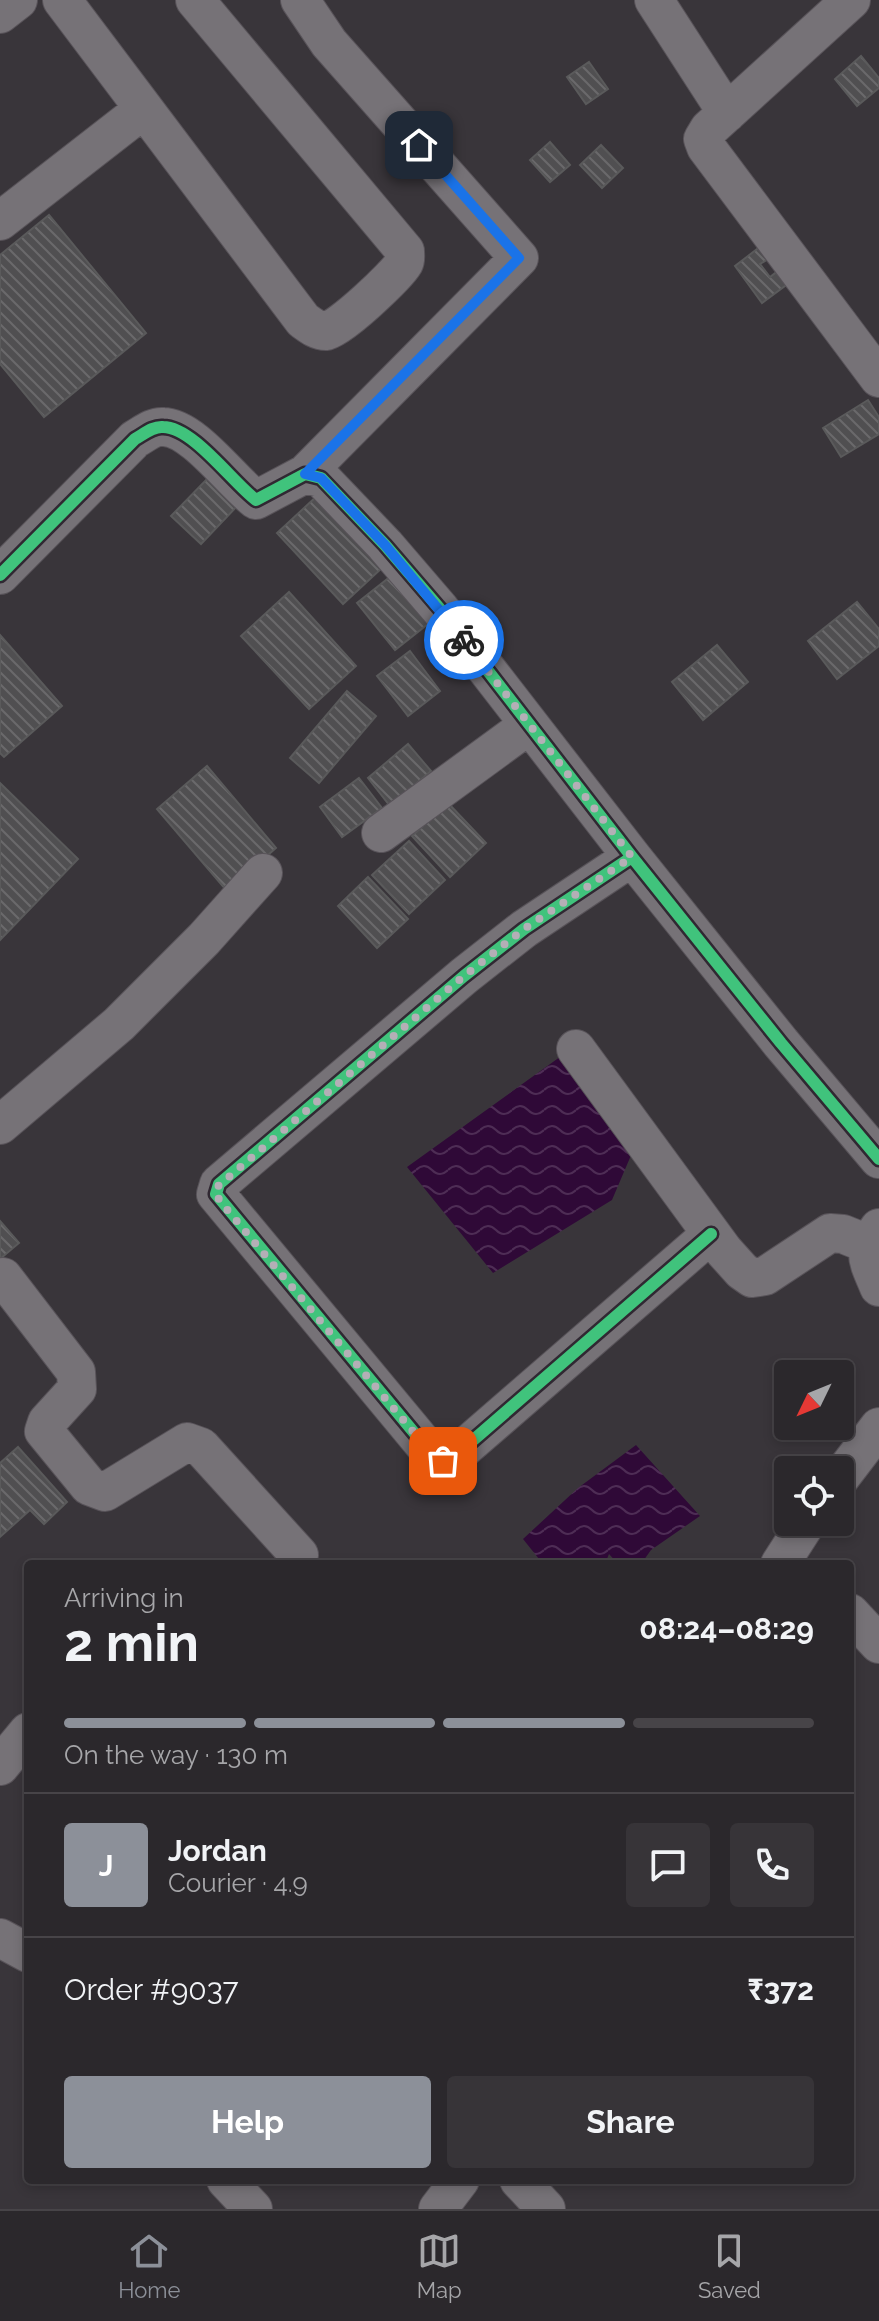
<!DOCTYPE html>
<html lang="en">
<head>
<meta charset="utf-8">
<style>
  :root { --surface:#2b282c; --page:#373438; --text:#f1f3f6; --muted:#a6a6a9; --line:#474448; --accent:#8c9099 }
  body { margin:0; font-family:Raleway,sans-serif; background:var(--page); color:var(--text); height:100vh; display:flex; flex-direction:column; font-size:30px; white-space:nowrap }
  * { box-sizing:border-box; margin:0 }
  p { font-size:26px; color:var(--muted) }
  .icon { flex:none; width:44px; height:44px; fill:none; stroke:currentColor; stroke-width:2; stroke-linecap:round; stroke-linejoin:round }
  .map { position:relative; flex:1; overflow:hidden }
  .side { position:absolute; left:24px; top:1560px; width:830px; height:624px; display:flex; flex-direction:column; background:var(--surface); border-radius:8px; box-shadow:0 4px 12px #0003,0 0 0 2px var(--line) }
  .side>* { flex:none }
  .needle { width:52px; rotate:227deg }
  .controls { position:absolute; left:774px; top:1360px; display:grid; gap:16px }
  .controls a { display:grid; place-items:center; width:80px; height:80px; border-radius:8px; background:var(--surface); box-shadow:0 4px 12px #0003,0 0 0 2px var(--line); font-size:40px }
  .pin { position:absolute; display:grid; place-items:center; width:68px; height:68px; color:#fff; margin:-34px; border-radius:16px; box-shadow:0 4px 12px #0006 }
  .courier { position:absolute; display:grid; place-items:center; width:80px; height:80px; margin:-40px; border:6px solid #1a73e8; border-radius:50%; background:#fff; color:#222; box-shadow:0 2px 10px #0007 }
  .overview em { font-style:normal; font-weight:700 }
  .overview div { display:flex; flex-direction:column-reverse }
  .overview { display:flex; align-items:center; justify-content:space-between; height:136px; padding:0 40px }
  h1 { font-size:52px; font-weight:700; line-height:60px }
  .bar { display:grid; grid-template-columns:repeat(4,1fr); gap:12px 8px; align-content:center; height:96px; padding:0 40px }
  .bar i { height:10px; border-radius:6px; background:var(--line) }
  .bar .current { background:var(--accent) }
  .bar p { grid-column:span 4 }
  .line { display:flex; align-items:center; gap:20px; padding:0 40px; border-top:2px solid var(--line) }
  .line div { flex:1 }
  .round { display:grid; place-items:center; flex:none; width:84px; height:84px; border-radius:8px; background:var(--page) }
  .action { display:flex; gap:16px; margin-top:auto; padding:16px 40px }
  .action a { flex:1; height:92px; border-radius:8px; background:var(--accent); color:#fff; font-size:32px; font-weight:700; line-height:92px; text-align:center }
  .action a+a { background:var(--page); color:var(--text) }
  .dock { display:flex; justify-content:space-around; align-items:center; height:112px; border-top:2px solid var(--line); background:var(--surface); font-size:22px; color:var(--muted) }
  .dock a { display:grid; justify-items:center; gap:4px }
  .dock .current { color:var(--accent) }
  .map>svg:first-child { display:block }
  .water { fill:url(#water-waves) }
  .building { fill:url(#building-back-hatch); stroke:#5a5a5b; stroke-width:2 }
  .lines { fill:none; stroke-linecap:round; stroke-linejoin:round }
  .minor-casing { stroke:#585359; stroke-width:40 }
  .minor { stroke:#767277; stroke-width:38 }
  .cycleway-casing { stroke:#302832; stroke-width:17 }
  .cycleway { stroke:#40c37c; stroke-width:12 }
  .done { stroke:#b4afb6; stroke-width:8; stroke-dasharray:0 14.4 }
  .route { stroke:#1a73e8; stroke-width:10 }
</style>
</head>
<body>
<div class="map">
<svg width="879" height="2209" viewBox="0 0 879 2209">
  <defs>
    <pattern id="water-waves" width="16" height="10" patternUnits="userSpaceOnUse" patternTransform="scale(2)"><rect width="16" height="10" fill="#2f0937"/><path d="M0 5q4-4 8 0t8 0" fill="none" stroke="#4e2d55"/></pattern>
    <pattern id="building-back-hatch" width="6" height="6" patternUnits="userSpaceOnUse" patternTransform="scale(2)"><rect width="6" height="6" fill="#504f51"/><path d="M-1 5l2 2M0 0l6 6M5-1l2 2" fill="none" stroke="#6a696b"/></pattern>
  </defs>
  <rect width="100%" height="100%" fill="#39353a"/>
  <path class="water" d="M571,1049L632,1153L612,1200L493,1273L407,1167Z
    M636,1445L700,1516L651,1550L641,1564H618L609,1554L605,1564H543L523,1539L578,1488Z"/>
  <path class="building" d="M861,56L879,78V88L857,106L835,79Z
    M589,62L608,89L586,104L567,77Z
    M550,142L570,165L550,182L530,160Z
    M601,145L623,168L602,188L580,165Z
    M49,215L146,333L44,417L0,364V255Z
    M761,246L770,258L760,264L770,277L779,270L789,283L762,303L735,266Z
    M868,400L879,417V434L841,457L823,428Z
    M212,474L241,502L201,544L171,516Z
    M317,496L383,567L343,604L277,533Z
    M400,569L438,616L395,650L357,603Z
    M289,592L356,666L309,709L241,636Z
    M857,602L879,629V646L837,679L808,641Z
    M0,635L62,706L4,757L0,753Z
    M717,645L748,682L703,720L672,682Z
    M410,651L440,691L408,716L377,676Z
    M347,691L376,716L319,783L290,758Z
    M408,744L431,771L390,806L368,778Z
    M207,766L276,848L227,891L157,809Z
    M359,778L382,808L342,837L320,807Z
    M0,783L78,859L0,940Z
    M448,803L486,843L450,877L412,836Z
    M409,841L445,880L409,914L372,875Z
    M368,877L408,919L377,948L338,906Z
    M0,1221L19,1243L0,1259Z
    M18,1447L67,1502L44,1524L30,1510L0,1537V1463Z"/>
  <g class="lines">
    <g class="minor-casing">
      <path id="minor" d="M62,0L303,320C310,325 317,331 326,331C339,330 397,275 404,263C406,259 405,255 405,251L195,0
        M300,0L329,43L519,258L305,474
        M654,0L727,113
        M851,0L709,129L703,139L706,147L879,378
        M0,14L18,0
        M0,221L144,109
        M0,575L135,439C144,434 153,426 163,427C193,427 232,482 256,500L305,474L321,478L385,545L440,609L632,857L781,1043L879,1159
        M381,833L529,725
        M632,857L524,929L464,976L219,1184L216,1194L426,1447L443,1461L456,1455L711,1234
        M576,1049L724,1251L742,1271L752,1278L765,1276L830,1233L843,1234L868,1244
        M0,1125L119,1024L204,939L263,873
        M879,1228C861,1253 868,1260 879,1287
        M3,1277L76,1372L77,1389L47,1422L44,1431L89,1486L105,1492L187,1442L201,1447L299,1555
        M840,1478L879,1427
        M780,1564L807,1522
        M850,1613L879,1644
        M0,1766L28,1732
        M0,1938L28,1953
        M226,2180L253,2209
        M519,2180L546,2209
        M438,2209L460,2180"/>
    </g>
    <use href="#minor" class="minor"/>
    <g class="cycleway-casing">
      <path id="cycleway" d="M0,575L135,439C144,434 153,426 163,427C193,427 232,482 256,500L305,474L321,478L385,545L440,609L632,857L781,1043L879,1159
        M632,857L524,929L464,976L219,1184L216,1194L426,1447L443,1461L456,1455L711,1234"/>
    </g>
    <use href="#cycleway" class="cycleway"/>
  </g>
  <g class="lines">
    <path class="done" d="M443,1461L426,1447L219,1200L216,1188L464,976L524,929L632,857L464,640"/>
    <path class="route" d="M419,145L519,258L305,474L321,478L385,545L464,640"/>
  </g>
</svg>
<div class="controls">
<a><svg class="needle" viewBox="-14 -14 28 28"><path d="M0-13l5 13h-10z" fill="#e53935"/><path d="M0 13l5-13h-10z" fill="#a6a6a9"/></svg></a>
<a><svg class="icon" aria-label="locate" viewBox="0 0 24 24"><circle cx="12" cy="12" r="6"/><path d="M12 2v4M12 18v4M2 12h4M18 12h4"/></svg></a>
</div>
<div class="pin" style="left:443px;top:1461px;background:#ea580c"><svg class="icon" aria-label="bag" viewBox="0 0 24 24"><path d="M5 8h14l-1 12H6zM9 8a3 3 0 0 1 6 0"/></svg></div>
<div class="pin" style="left:419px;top:145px;background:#1f2937"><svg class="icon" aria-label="home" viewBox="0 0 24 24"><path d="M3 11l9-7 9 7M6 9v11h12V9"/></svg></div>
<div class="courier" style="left:464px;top:640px"><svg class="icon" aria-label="bike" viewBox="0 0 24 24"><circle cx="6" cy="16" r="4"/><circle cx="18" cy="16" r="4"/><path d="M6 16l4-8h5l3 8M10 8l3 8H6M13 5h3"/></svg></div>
<section class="side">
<div class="overview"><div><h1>2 min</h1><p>Arriving in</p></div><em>08:24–08:29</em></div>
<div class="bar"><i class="current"></i><i class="current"></i><i class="current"></i><i></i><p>On the way · 130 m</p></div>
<div class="line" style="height:144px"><b class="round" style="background:var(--accent);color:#fff">J</b><div><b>Jordan</b><p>Courier · 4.9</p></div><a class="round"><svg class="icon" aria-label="chat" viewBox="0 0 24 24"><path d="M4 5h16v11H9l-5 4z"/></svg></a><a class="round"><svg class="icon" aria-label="phone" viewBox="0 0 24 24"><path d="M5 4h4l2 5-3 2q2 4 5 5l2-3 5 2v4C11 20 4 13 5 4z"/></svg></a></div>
<div class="line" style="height:104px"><div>Order #9037</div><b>₹372</b></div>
<div class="action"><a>Help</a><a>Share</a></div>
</section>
</div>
<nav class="dock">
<a class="current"><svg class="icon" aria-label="home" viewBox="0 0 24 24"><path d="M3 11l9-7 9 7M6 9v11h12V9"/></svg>Home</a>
<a><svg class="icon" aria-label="map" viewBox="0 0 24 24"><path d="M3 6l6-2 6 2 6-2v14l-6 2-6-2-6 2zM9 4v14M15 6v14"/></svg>Map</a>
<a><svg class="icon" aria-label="saved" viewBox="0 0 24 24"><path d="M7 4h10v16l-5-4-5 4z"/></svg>Saved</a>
</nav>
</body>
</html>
